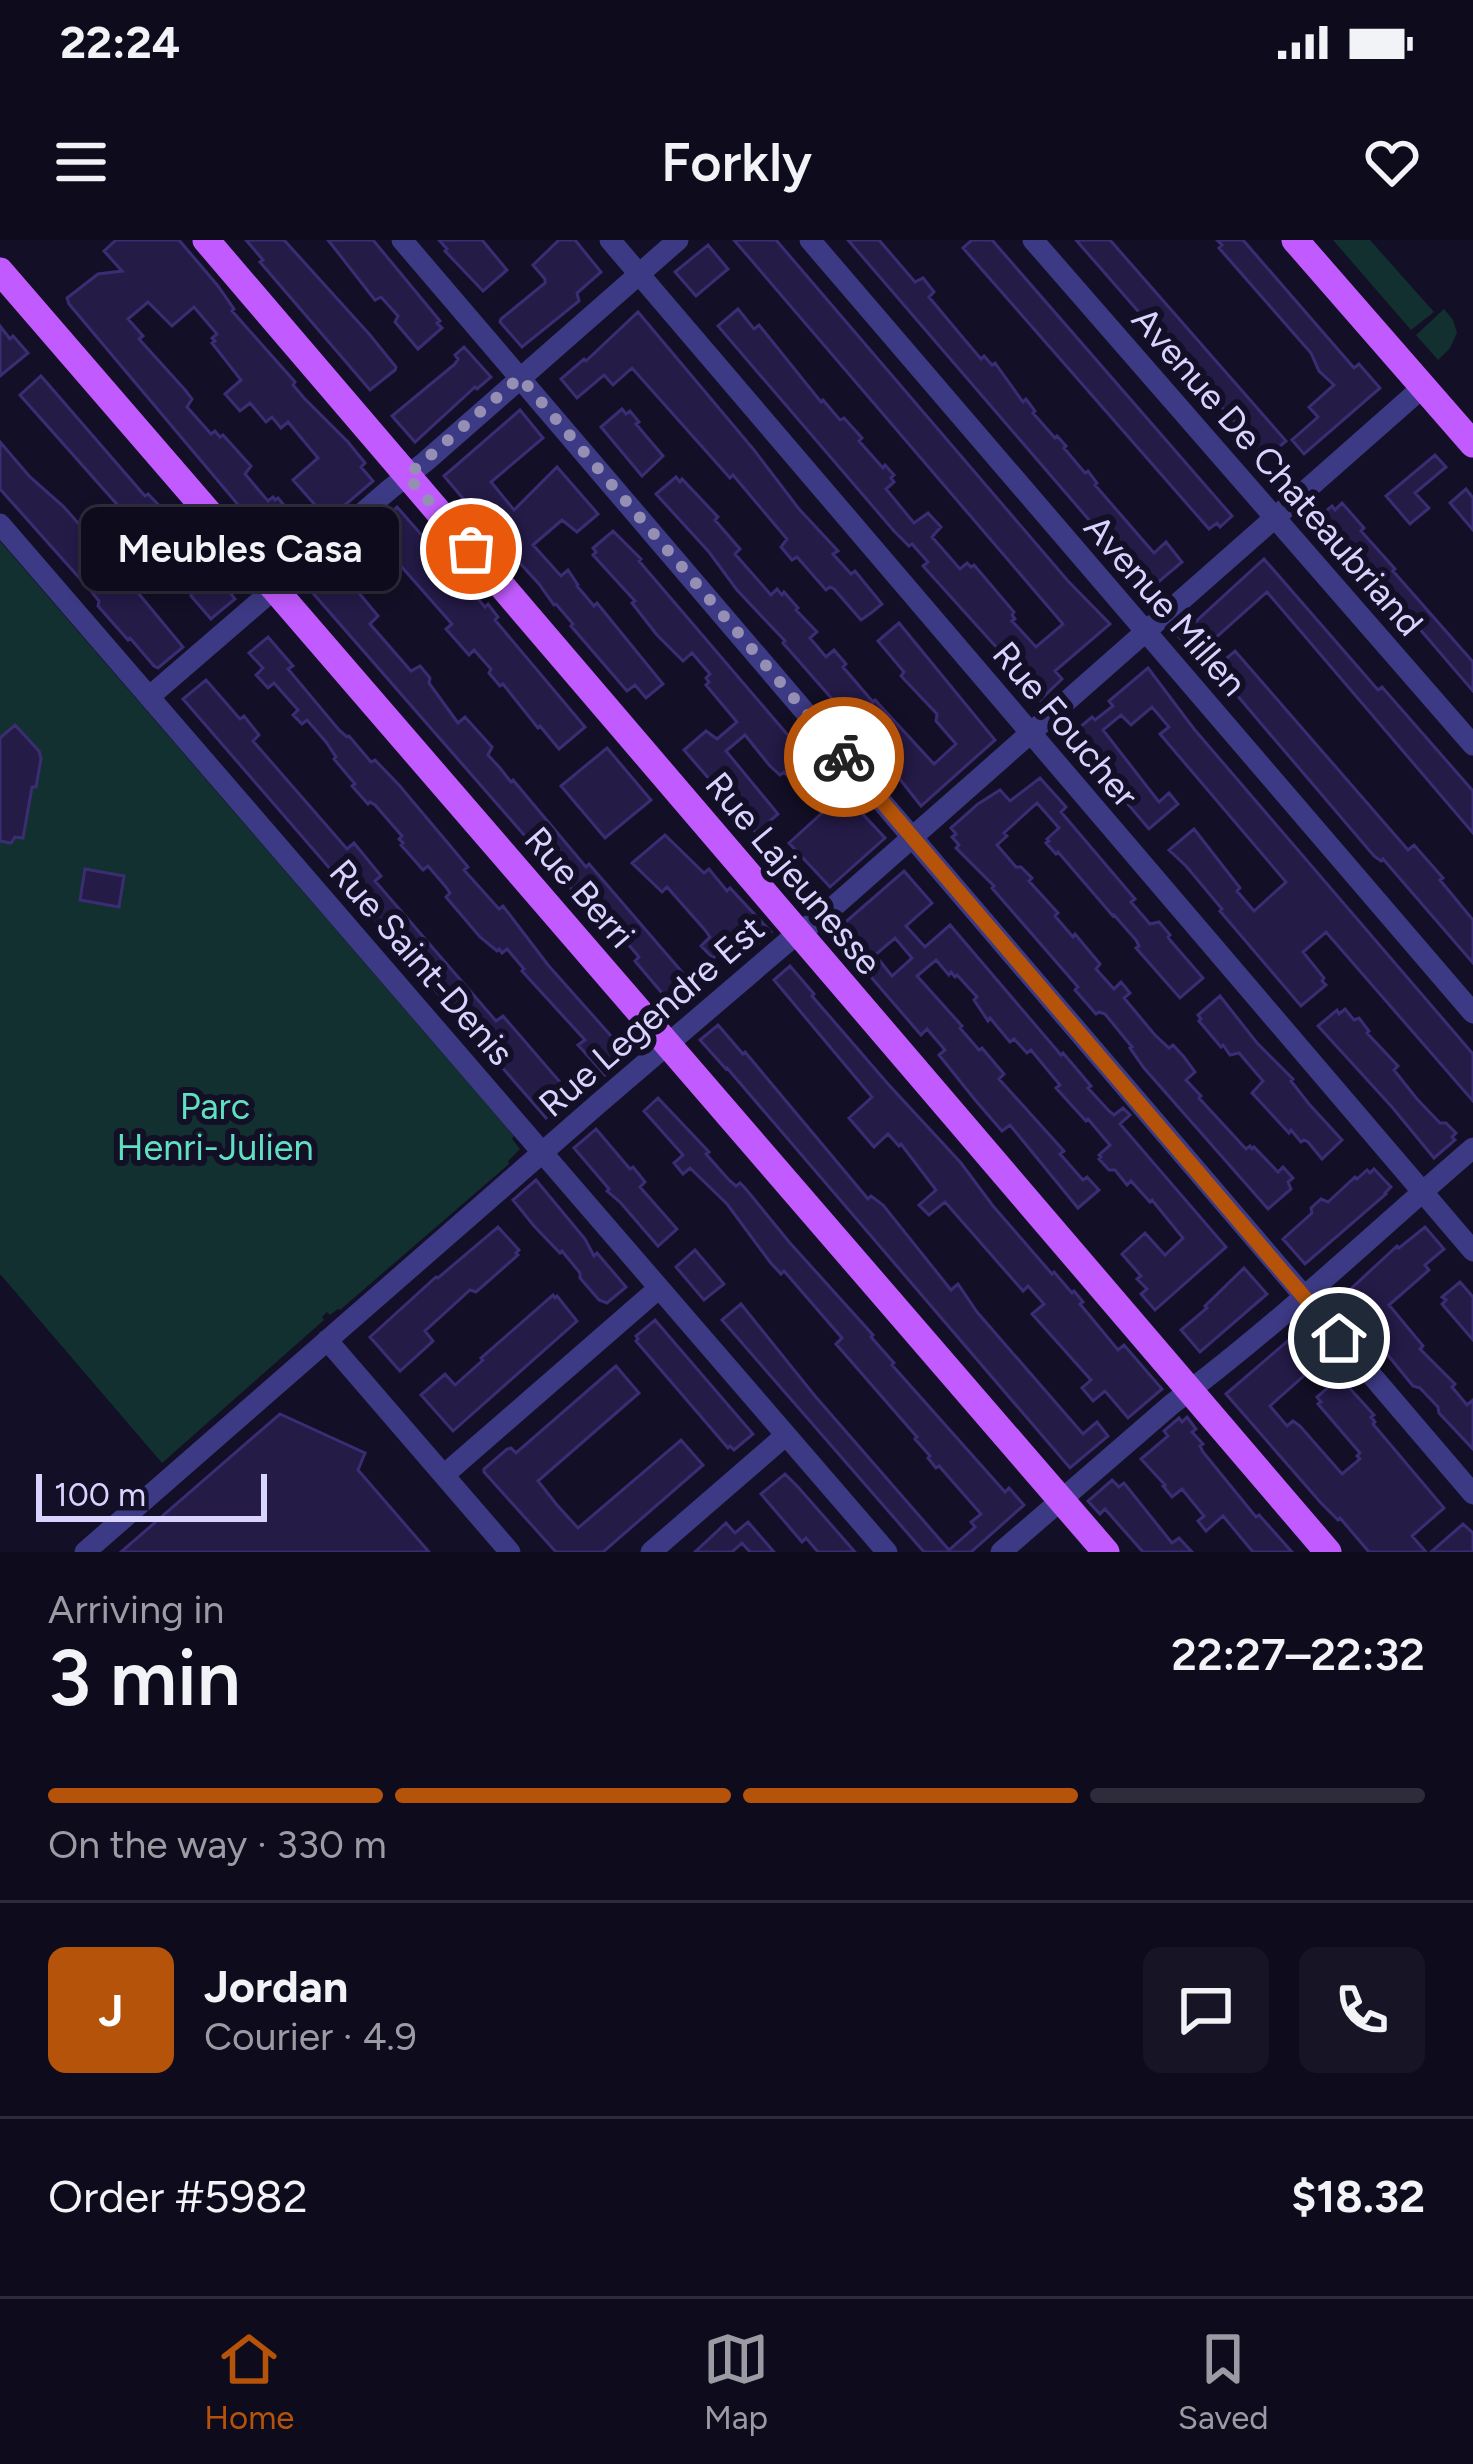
<!DOCTYPE html>
<html lang="en">
<head>
<meta charset="utf-8">
<style>
  :root { --surface:#0e0b1c; --page:#171425; --text:#f1f3f6; --muted:#9b9ba3; --line:#2e2b3b; --accent:#b45309 }
  body { margin:0; font-family:Figtree,sans-serif; background:var(--page); color:var(--text); height:100vh; display:flex; flex-direction:column; font-size:45px; white-space:nowrap }
  * { box-sizing:border-box; margin:0 }
  p { font-size:39px; color:var(--muted) }
  .icon { flex:none; width:66px; height:66px; fill:none; stroke:currentColor; stroke-width:2; stroke-linecap:round; stroke-linejoin:round }
  .map { position:relative; height:1312px; overflow:hidden }
  .drawer { display:flex; flex-direction:column; background:var(--surface); flex:1 }
  .drawer>* { flex:none }
  .scale { position:absolute; left:36px; bottom:30px; width:231px; box-sizing:border-box; padding-left:12px; border:6px solid #d9d4ff; border-top:0; font-size:33px; line-height:42px; white-space:nowrap; color:#d9d4ff; -webkit-text-stroke:9px #130f26; paint-order:stroke }
  .pin { position:absolute; display:grid; place-items:center; width:102px; height:102px; color:#fff; margin:-51px; border:6px solid #fff; border-radius:50%; box-shadow:0 3px 12px #0007 }
  .courier { position:absolute; display:grid; place-items:center; width:120px; height:120px; margin:-60px; border:9px solid #b45309; border-radius:50%; background:#fff; color:#222; box-shadow:0 3px 15px #0007 }
  .bubble { position:absolute; height:84px; border-radius:18px; background:var(--surface); box-shadow:0 6px 18px #0003,0 0 0 3px var(--line); font-size:39px; font-weight:600; line-height:84px; text-align:center }
  .overview em { font-style:normal; font-weight:600 }
  .overview div { display:flex; flex-direction:column-reverse }
  .overview { display:flex; align-items:center; justify-content:space-between; height:204px; padding:0 48px }
  h1 { font-size:78px; font-weight:600; line-height:90px }
  .bar { display:grid; grid-template-columns:repeat(4,1fr); gap:18px 12px; align-content:center; height:144px; padding:0 48px }
  .bar i { height:15px; border-radius:9px; background:var(--line) }
  .bar .active { background:var(--accent) }
  .bar p { grid-column:span 4 }
  .line { display:flex; align-items:center; gap:30px; padding:0 48px; border-top:3px solid var(--line) }
  .line div { flex:1 }
  .round { display:grid; place-items:center; flex:none; width:126px; height:126px; border-radius:18px; background:var(--page) }
  .status { display:flex; justify-content:space-between; align-items:center; height:84px; padding:0 60px; background:var(--surface); direction:ltr }
  .status svg { height:33px; fill:currentColor }
  header { display:flex; justify-content:space-between; align-items:center; height:156px; padding:0 48px; background:var(--surface); font-size:54px; font-weight:600 }
  .menu { display:flex; justify-content:space-around; align-items:center; height:168px; border-top:3px solid var(--line); background:var(--surface); font-size:33px; color:var(--muted) }
  .menu a { display:grid; justify-items:center; gap:6px }
  .menu .active { color:var(--accent) }
  .map>svg:first-child { display:block }
  .green { fill:#12302f }
  .building { fill:#241b47; stroke:#3b2d73; stroke-width:3; fill-rule:evenodd }
  .lines { fill:none; stroke-linecap:round; stroke-linejoin:round }
  .minor { stroke:#3d3a85; stroke-width:21 }
  .major { stroke:#c25bff; stroke-width:27 }
  .done { stroke:#948fb3; stroke-width:12; stroke-dasharray:0 21.6 }
  .route { stroke:#b45309; stroke-width:15 }
  .labels { text-anchor:middle; stroke-width:12; stroke-linejoin:round; paint-order:stroke }
  .street-label { font-size:36px; fill:#d9d4ff; stroke:#130f26 }
  .park-label { font-size:36px; fill:#5fe0c0; stroke:#130f26 }
</style>
</head>
<body>
<div class="status"><b>22:24</b><svg viewBox="0 0 49 12"><path d="M0 12V9h3v3zM5 12V6h3v6zM10 12V3h3v9zM15 12V0h3v12zM26 1h20v11H26zM47 4h2v5h-2z"/></svg></div>
<header><svg class="icon" aria-label="menu" viewBox="0 0 24 24"><path d="M4 6h16M4 12h16M4 18h16"/></svg>Forkly<svg class="icon" aria-label="heart" viewBox="0 0 24 24"><path d="M12 20l-8-8c-3-5 5-10 8-4 3-6 11-1 8 4z"/></svg></header>
<div class="map">
<svg width="1473" height="1312" viewBox="0 0 1473 1312">
  <rect width="100%" height="100%" fill="#130f26"/>
  <path class="green" d="M1333,0H1370L1434,72L1411,90Z
    M1444,69L1453,80L1457,93L1450,108L1438,120L1416,95Z
    M0,301L514,896L512,899L520,909L508,921L509,924L340,1070L338,1069L330,1075L327,1072L322,1077L324,1080L162,1223L0,1034Z"/>
  <path class="building" d="M116,0H179L218,46L234,69L232,71L295,142L293,145L304,158L348,202L365,223L361,227L373,241L283,318L69,64L67,58L98,34L122,31L104,11ZM148,62L172,86L194,67L217,94L212,98L215,101L212,103L241,140L225,154L240,171L250,163L266,182L272,177L281,188L288,182L318,218L293,240L316,266L299,283L278,258L275,260L273,257L268,261L245,234L251,226L223,195L220,197L215,191L211,194L187,167L192,159L186,151L139,99L143,96L128,79Z
    M246,0H284L370,95L396,127L395,130L370,150L260,22L263,20Z
    M328,0H373L440,81L437,83L442,88L418,109L395,82L398,76L381,57L375,60Z
    M439,0H482L507,30L483,51L445,11L447,9Z
    M559,0H575L601,32L577,53L579,61L522,107L500,82L501,79L545,43V39L533,25Z
    M734,0H776L1068,341L1110,384L1055,431L1062,439L1040,460L996,410L998,409L923,326L928,322L912,304L909,306L894,291L718,86L738,69L754,89L759,85L821,162L823,160L840,180L844,178L862,198L859,201L883,228L885,225L894,235L891,238L894,242L886,249L914,283L928,273L941,287L932,297L960,329L967,323L971,327L974,325L1014,372L1012,375L1015,379L1012,381L1036,407L1063,384Z
    M848,0H879L915,42L923,38L934,52L929,57L959,93L981,119L984,116L992,125L995,123L1023,162L1026,159L1035,171L1033,173L1055,198L1057,196L1066,206L1064,208L1085,233L1088,231L1097,243L1095,245L1154,313L1166,302L1182,322L1144,354L1129,335L1133,331Z
    M972,0H992L1232,276L1220,287L1217,283L1209,289L963,8Z
    M1076,0H1110L1286,201L1266,218Z
    M1217,0H1243L1354,128L1359,124L1380,148L1304,214L1292,200L1318,177L1309,167L1334,145L1319,131L1311,113L1219,8L1222,5Z
    M708,5L728,29L696,56L675,32Z
    M638,72L754,210L799,269L838,311L833,314L851,334L855,331L882,364L871,373L861,380L834,349L830,347L826,350L797,317L792,320L781,307L787,299L749,254L733,235L730,238L632,128L613,145L604,135L577,158L561,139L584,119L586,121Z
    M0,86L10,99L13,96L28,113L0,136Z
    M464,107L491,137L477,149L475,147L415,202L392,176L455,124L458,119L455,115Z
    M41,136L145,256L148,254L172,279L235,359L213,377L211,379L191,356L192,350L175,331H169L152,314L122,270L20,155Z
    M622,169L626,174L630,171L639,182L636,184L663,216L642,236L601,187Z
    M520,170L543,198L491,242L514,270L557,227L598,274L577,292L562,280L533,305L561,336L568,330L578,345L577,346L594,366L597,363L663,444L646,458L635,445L627,451L571,386L573,384L556,364L554,365L539,344L488,288L491,285L469,260L466,262L444,236Z
    M0,202L30,237L63,266L87,293L82,297L121,341L129,342L183,407L158,428L154,426L130,398L128,400L98,366L99,361L91,351L0,249Z
    M1435,215L1446,227L1415,253L1429,268L1410,284L1386,256Z
    M676,237L680,242L682,239L718,277L715,280L740,309L735,314L771,355L777,349L782,355L784,352L798,368L796,370L817,392L810,398L826,417L834,410L846,424L843,427L873,462L875,460L934,524L956,504L936,481L937,474L901,436L904,432L878,401L899,383L995,500L921,566L877,510L783,403L785,401L737,350L709,312L656,254Z
    M1466,249L1473,258V290L1450,263Z
    M1342,263L1364,288L1361,291L1395,329L1393,331L1473,422V451L1350,308L1348,310L1319,277L1332,266L1335,270Z
    M397,267L485,367L488,364L498,377L495,380L585,487L559,509L540,486L538,488L503,444L500,446L489,433L491,429L474,410L469,415L446,389L452,384L370,291Z
    M613,291L641,319L639,321L810,521L819,532L816,534L838,560L844,554L885,598L830,647L789,603L822,573L784,532L780,535L770,526L745,495L726,511L778,574L756,593L684,510L706,491L717,499L737,482L706,445L709,442L706,438L710,434L692,413L683,421L657,395L632,363L635,361L593,315L596,312L593,308Z
    M1264,319L1378,450L1382,447L1473,551V593L1267,352L1195,416L1179,397Z
    M329,322L332,325L334,323L378,376L370,384L411,431L420,426L430,438L429,443L450,472L458,483L465,477L492,507L488,515L500,528L511,542L513,540L586,627L589,624L689,740L680,748L691,760L672,776L662,764L667,759L635,721L639,717L622,697L618,701L580,659L305,344Z
    M268,397L293,426L288,429L339,490L347,497L349,496L371,522L375,520L399,545L468,627L464,630L499,669L503,666L548,725L628,815L605,835L578,805L585,800L522,731L524,729L507,709L502,713L499,709L497,711L480,697L446,657L450,653L445,646L428,626L423,630L401,605L403,603L399,599L402,596L375,565L370,562L368,564L352,546L355,544L334,519L336,517L326,502L307,480L302,484L293,475L298,470L274,443L268,448L256,435L263,428L249,413Z
    M1235,411L1408,610L1414,605L1443,638L1440,640L1473,680V723L1383,619L1381,621L1374,616L1224,440L1215,428Z
    M1148,428L1194,489L1473,814V861L1326,692L1303,712L1324,738L1322,741L1326,745L1301,766L1220,671L1222,669L1186,626L1169,610L1194,589L1240,648L1237,651L1254,671L1286,642L1160,494L1169,487L1152,467L1131,485L1121,475L1103,490L1159,562L1169,553L1178,564L1149,589L1098,529L1102,526L1073,493L1092,477L1095,480L1113,466L1109,461Z
    M206,440L240,479L244,476L259,495L253,501L347,609L354,603L381,636L375,641L496,781L503,776L572,856L546,878L183,459Z
    M15,485L39,511L41,519L36,547H32L23,598L15,597L11,603L0,601V498Z
    M607,508L651,560L605,598L561,546Z
    M1040,538L1066,567L1061,572L1135,659L1131,662L1150,684L1159,682L1170,695L1168,697L1170,700L1203,738L1180,758L1136,708L1139,706L1136,700L1114,675L1113,676L1058,612L1056,614L1046,603L1049,601L1047,599L1059,588L1037,563L1004,593L1007,596L997,605L1016,627H1021L1032,638L1029,641L1058,673L1055,676L1073,697L1075,694L1100,724L1096,729L1114,749L1121,742L1130,753L1124,758L1155,795L1169,808L1173,805L1184,817L1195,832L1186,840L1201,856L1199,858L1246,909L1250,906L1252,909L1254,907L1278,932L1283,927L1293,938L1288,942L1291,949L1268,969L1144,828L1130,808L1132,807L1105,774L1099,772L1096,774L1075,750L1078,747L992,648L994,646L956,608L959,605L952,597L956,594L951,588L978,564L1000,550L1010,561Z
    M665,595L704,633L709,629L727,651L730,648L771,692L746,714L734,701L713,718L701,706L710,697L705,690L667,647L662,652L632,623Z
    M85,629L124,636L119,667L80,660Z
    M904,631L932,663L906,686L925,707L950,685L1061,815L1063,813L1091,846L1088,848L1109,871L1114,875L1123,868L1130,875L1120,884L1226,1007L1155,1070L1141,1054L1147,1049L1137,1039L1141,1036L1122,1014L1145,993L1165,1015L1183,998L1152,960L1150,962L1131,941L1127,945L1115,930H1109L1099,919L1101,917L1099,915L1110,905L1088,879L1086,881L1056,848L1060,845L1031,810L1027,813L1014,799L1010,802L990,778L988,781L974,760L977,757L957,735L955,737L951,732L949,735L936,720L917,736L962,786L960,788L979,810L982,808L1004,834L999,839L1064,911L1060,914L1083,940L1087,937L1099,950L1078,968L1010,885L1002,891L976,861L939,815L945,810L927,789L921,795L833,693ZM895,698L912,718L892,736L875,715Z
    M790,726L814,754L812,756L888,844L961,923L993,966L1052,1034L1054,1032L1072,1053L1074,1051L1083,1062L1080,1064L1118,1110L1124,1105L1162,1149L1128,1178L1105,1151L1093,1161L1082,1148L1091,1140L1032,1074L1044,1064L1028,1046L1023,1051L945,962L929,975L919,965L936,950L901,904L899,906L888,894L874,907L849,878L872,857L774,740Z
    M1220,756L1257,803L1293,839L1291,841L1309,864L1342,900L1322,919L1308,902L1304,900L1301,902L1291,890L1289,893L1252,853L1263,841L1239,813L1230,815L1223,805L1221,807L1199,781L1201,779L1198,775Z
    M1345,769L1354,780L1359,778L1369,791L1367,793L1398,826L1394,830L1417,859L1440,883H1446L1456,893L1452,897L1455,900L1434,918L1392,867L1318,786L1337,770L1339,774Z
    M718,785L743,814L745,812L868,959L871,956L883,965L951,1050L958,1044L977,1072L1083,1194L1097,1182L1108,1196L1070,1228L727,828L726,829L700,800Z
    M658,858L709,912L706,914L729,940L736,946L740,943L745,948L790,1003L873,1095L871,1097L894,1123L892,1125L1005,1252L1009,1248L1024,1265L971,1312H924L722,1080L741,1064L815,1156L949,1310L975,1287L971,1282L981,1274L939,1226L936,1228L928,1218L930,1216L915,1199L917,1197L836,1104L842,1098L784,1031L781,1034L770,1022L727,964L690,928L683,934L674,923L683,915L644,871Z
    M596,889L630,929L633,927L645,942L640,947L677,989L658,1006L620,962L607,951L609,949L574,908Z
    M1374,929L1391,947L1385,953L1386,954L1305,1024L1283,999L1312,973L1311,968L1321,959L1328,962L1355,937L1357,939L1367,930L1370,933Z
    M536,940L585,999L594,1016L597,1013L626,1047L607,1063L599,1060L580,1038V1033L562,1011L560,1013L534,986L513,960Z
    M498,987L519,1010L516,1013L518,1015L476,1052L470,1050L425,1091L433,1101L400,1131L370,1097L436,1037L438,1038Z
    M1425,987L1444,1009L1425,1025L1429,1030L1389,1065L1423,1106L1420,1109L1455,1144L1452,1147L1467,1165L1473,1160V1209L1439,1173L1438,1167L1420,1148L1413,1146L1382,1108L1384,1106L1380,1102L1386,1096L1370,1075L1363,1081L1357,1074L1352,1078L1344,1068L1348,1064L1342,1057L1397,1006L1399,1008Z
    M695,1010L724,1044L704,1060L676,1027Z
    M1244,1028L1267,1054L1200,1112L1181,1090L1207,1068L1205,1066Z
    M1460,1042L1473,1057V1100L1442,1064L1446,1060L1442,1057Z
    M553,1055L555,1058L557,1056L577,1081L453,1191L421,1155L445,1134L455,1145L483,1120L481,1118Z
    M655,1080L753,1194L734,1210L730,1206L728,1208L636,1101L638,1099L636,1096Z
    M1306,1091L1326,1116L1270,1166L1287,1186L1293,1181L1300,1186L1342,1234L1360,1219L1357,1216L1360,1213L1318,1164L1321,1162L1317,1157L1338,1139L1342,1143L1344,1142L1374,1175L1371,1177L1375,1182L1373,1184L1444,1268L1412,1296L1426,1312H1369L1340,1278L1338,1280L1321,1263L1226,1154L1298,1092L1301,1095Z
    M616,1126L639,1153L538,1241L557,1265L578,1288L681,1200L703,1225L603,1312H556L484,1232V1229L507,1209L511,1208L516,1213Z
    M280,1174L365,1213L358,1230L429,1312H121Z
    M1187,1177L1196,1189L1192,1192L1203,1204L1200,1206L1203,1212L1256,1277L1259,1275L1292,1312H1253L1223,1276L1206,1291L1198,1281L1204,1276L1182,1249L1172,1257L1163,1246L1165,1245L1141,1219L1168,1196L1164,1191L1179,1178L1182,1182Z
    M785,1234L798,1247L855,1312H818L806,1298L802,1302L761,1254Z
    M1112,1240L1119,1247L1124,1243L1172,1303L1179,1298L1192,1312H1143L1105,1269L1100,1274L1088,1261Z
    M748,1282L774,1312H750L742,1303L732,1312H695L726,1283L735,1293Z
    M1463,1284L1473,1293V1312H1431Z"/>
  <g class="lines">
    <path class="minor" d="M402,0L1473,1254
      M610,0L1473,1011
      M810,0L1473,773
      M1033,0L1473,505
      M0,284L887,1312
      M149,457L390,249L425,222L678,0
      M327,1100L510,1312
      M444,1235L659,1048
      M85,1312L599,863L786,703L831,669L1423,147
      M651,1312L786,1195
      M1001,1312L1172,1164C1278,1085 1373,994 1473,908"/>
    <path class="major" d="M206,0L1328,1312
      M1295,0L1473,204
      M0,31L1106,1312"/>
  </g>
  <g class="lines">
    <path class="done" d="M471,309L407,236L520,137L844,517"/>
    <path class="route" d="M844,517L1339,1098"/>
  </g>
  <g class="labels">
    <g class="street-label">
      <text transform="translate(1278 231) rotate(49)" y="13">Avenue De Chateaubriand</text>
      <text transform="translate(1166 365) rotate(49)" y="13">Avenue Millen</text>
      <text transform="translate(1066 484) rotate(50)" y="13">Rue Foucher</text>
      <text transform="translate(794 633) rotate(50)" y="13">Rue Lajeunesse</text>
      <text transform="translate(580 647) rotate(49)" y="13">Rue Berri</text>
      <text transform="translate(422 722) rotate(49)" y="13">Rue Saint-Denis</text>
      <text transform="translate(651 776) rotate(-41)" y="13">Rue Legendre Est</text>
    </g>
    <g class="park-label">
      <text x="215" y="879">Parc<tspan x="215" dy="41">Henri-Julien</tspan></text>
    </g>
  </g>
</svg>
<div class="scale">100 m</div>
<div class="pin" style="left:471px;top:309px;background:#ea580c"><svg class="icon" aria-label="bag" viewBox="0 0 24 24"><path d="M5 8h14l-1 12H6zM9 8a3 3 0 0 1 6 0"/></svg></div>
<div class="pin" style="left:1339px;top:1098px;background:#1f2937"><svg class="icon" aria-label="home" viewBox="0 0 24 24"><path d="M3 11l9-7 9 7M6 9v11h12V9"/></svg></div>
<div class="courier" style="left:844px;top:517px"><svg class="icon" aria-label="bike" viewBox="0 0 24 24"><circle cx="6" cy="16" r="4"/><circle cx="18" cy="16" r="4"/><path d="M6 16l4-8h5l3 8M10 8l3 8H6M13 5h3"/></svg></div>
<div class="bubble" style="left:81px;top:267px;width:318px">Meubles Casa</div>
</div>
<section class="drawer">
<div class="overview"><div><h1>3 min</h1><p>Arriving in</p></div><em>22:27–22:32</em></div>
<div class="bar"><i class="active"></i><i class="active"></i><i class="active"></i><i></i><p>On the way · 330 m</p></div>
<div class="line" style="height:216px"><b class="round" style="background:var(--accent);color:#fff">J</b><div><b>Jordan</b><p>Courier · 4.9</p></div><a class="round"><svg class="icon" aria-label="chat" viewBox="0 0 24 24"><path d="M4 5h16v11H9l-5 4z"/></svg></a><a class="round"><svg class="icon" aria-label="phone" viewBox="0 0 24 24"><path d="M5 4h4l2 5-3 2q2 4 5 5l2-3 5 2v4C11 20 4 13 5 4z"/></svg></a></div>
<div class="line" style="height:156px"><div>Order #5982</div><b>$18.32</b></div>
</section>
<nav class="menu">
<a class="active"><svg class="icon" aria-label="home" viewBox="0 0 24 24"><path d="M3 11l9-7 9 7M6 9v11h12V9"/></svg>Home</a>
<a><svg class="icon" aria-label="map" viewBox="0 0 24 24"><path d="M3 6l6-2 6 2 6-2v14l-6 2-6-2-6 2zM9 4v14M15 6v14"/></svg>Map</a>
<a><svg class="icon" aria-label="saved" viewBox="0 0 24 24"><path d="M7 4h10v16l-5-4-5 4z"/></svg>Saved</a>
</nav>
</body>
</html>
